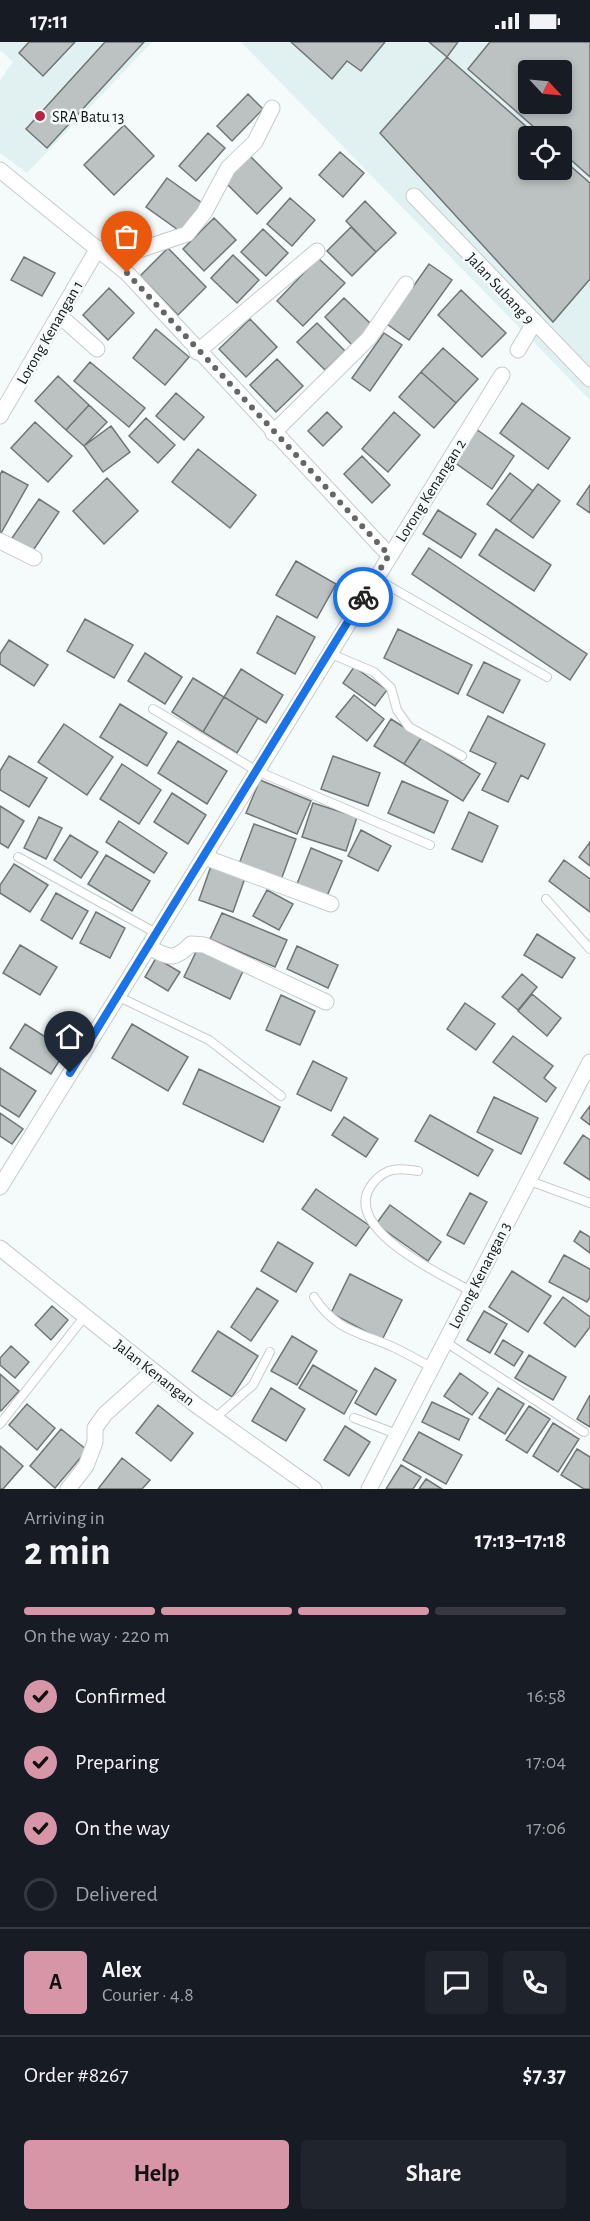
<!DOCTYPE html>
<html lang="en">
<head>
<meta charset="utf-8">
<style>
  :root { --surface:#171b24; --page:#20242c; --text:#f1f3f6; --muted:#9ea1a6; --line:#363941; --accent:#d696a7 }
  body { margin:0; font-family:"Alegreya Sans",sans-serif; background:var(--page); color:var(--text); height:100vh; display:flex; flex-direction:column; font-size:22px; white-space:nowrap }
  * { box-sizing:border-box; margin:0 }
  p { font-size:20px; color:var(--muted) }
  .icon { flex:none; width:33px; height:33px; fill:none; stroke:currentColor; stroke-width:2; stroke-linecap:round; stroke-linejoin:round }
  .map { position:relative; height:1447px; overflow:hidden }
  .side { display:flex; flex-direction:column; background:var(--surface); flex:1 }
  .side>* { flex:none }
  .needle { width:39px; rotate:116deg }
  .fabs { position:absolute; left:518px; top:18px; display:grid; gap:12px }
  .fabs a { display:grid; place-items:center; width:54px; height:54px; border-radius:6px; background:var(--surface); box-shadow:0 3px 9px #0003; font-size:30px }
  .pin { position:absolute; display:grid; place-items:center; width:51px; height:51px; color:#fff; margin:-62px -26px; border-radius:50% 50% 50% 0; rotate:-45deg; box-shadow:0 0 6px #0007 }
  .pin .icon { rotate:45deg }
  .courier { position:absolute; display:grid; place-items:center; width:60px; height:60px; margin:-30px; border:4px solid #1a73e8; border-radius:50%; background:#fff; color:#222; box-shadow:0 2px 8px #0007 }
  .headline em { font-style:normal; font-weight:600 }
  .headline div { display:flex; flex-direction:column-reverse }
  .headline { display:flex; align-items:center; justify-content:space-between; height:102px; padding:0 24px }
  h1 { font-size:39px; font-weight:600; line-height:45px }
  .bar { display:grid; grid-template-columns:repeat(4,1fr); gap:9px 6px; align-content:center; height:72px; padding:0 24px }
  .bar i { height:8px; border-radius:4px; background:var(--line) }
  .bar .active { background:var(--accent) }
  .bar p { grid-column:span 4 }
  .line { display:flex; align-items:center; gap:15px; padding:0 24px; border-top:2px solid var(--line) }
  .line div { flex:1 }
  .round { display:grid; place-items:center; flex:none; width:63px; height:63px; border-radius:6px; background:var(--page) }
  ol { padding:0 24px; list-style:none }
  li { display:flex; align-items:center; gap:18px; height:66px }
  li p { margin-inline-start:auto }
  li .icon { padding:6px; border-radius:50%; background:var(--accent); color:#111; stroke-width:4 }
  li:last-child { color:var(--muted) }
  li i { width:33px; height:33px; border:3px solid var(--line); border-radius:50% }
  .cta { display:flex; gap:12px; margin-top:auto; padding:12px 24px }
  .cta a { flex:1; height:69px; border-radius:6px; background:var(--accent); color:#111; font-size:24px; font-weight:600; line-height:69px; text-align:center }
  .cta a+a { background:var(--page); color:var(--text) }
  .status { display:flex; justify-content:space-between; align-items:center; height:42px; padding:0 30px; background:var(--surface); direction:ltr }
  .status svg { height:16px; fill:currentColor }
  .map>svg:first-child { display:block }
  .built { fill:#e1f1f1; fill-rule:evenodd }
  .building { fill:#bbc2c1; stroke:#707676; stroke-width:1.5; fill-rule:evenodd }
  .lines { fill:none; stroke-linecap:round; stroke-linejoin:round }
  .lane-casing { stroke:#c5cccb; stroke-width:10 }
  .street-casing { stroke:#c5cccb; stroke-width:17 }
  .lane { stroke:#fff; stroke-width:8 }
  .street { stroke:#fff; stroke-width:15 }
  .done { stroke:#646767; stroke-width:6; stroke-dasharray:0 10.8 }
  .route { stroke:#1a73e8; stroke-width:8 }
  .poi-dot { fill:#b62546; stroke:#f4fbfa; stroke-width:2 }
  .labels { text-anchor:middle; stroke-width:5; stroke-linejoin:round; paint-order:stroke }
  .poi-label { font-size:16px; fill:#161818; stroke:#f4fbfa; text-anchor:start }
  .street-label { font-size:16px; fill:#161818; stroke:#f4fbfa }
</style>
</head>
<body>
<div class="status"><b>17:11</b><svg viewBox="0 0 49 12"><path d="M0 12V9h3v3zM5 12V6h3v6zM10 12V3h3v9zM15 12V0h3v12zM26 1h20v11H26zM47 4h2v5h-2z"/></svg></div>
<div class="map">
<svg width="590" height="1447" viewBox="0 0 590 1447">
  <rect width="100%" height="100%" fill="#f4fbfa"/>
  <path class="built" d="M0,0H152L27,131L0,111V38L13,20L0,8Z
    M241,0H590V358ZM528,28H561V62H528ZM528,94H561V128H528Z"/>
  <path class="building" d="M29,0H75L43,34L19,11Z
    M105,0H144L47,106L26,87Z
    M291,0H385L361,29L347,19L332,37Z
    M429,0H458L447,15Z
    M490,0H590V135L561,109V94H544L468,27ZM528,28H561V62H528Z
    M447,15L537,94H528V128H561V116L590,141V237L553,280L380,91Z
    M248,52L263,67L232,99L217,84Z
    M124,83L154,114L114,153L84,123Z
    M208,91L225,106L196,139L179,124Z
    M340,110L364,131L343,155L319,133Z
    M250,114L282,146L257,172L224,139Z
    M167,136L202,161L181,190L146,165Z
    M290,156L315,178L292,204L267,182Z
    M365,159L396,191L376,210L346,179Z
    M214,176L236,198L204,229L183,207Z
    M351,185L376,210L352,234L327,209Z
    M263,187L288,211L266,234L241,210Z
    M168,206L206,245L178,273L140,234Z
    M233,213L259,238L237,261L211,236Z
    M24,215L55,231L42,254L11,238Z
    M318,216L345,241L303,284L277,259Z
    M429,222L452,238L409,298L387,282Z
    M109,246L134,271L108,298L83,273Z
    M461,248L506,291L482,315L438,273Z
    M344,256L372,283L352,303L325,275Z
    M250,277L277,305L246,335L219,307Z
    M317,281L345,309L325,328L297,300Z
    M156,287L189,315L165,343L133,316Z
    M384,291L402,303L370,349L352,336Z
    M443,306L478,337L456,361L421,330Z
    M277,317L303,344L276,370L250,343Z
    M90,320L145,366L129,385L74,339Z
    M421,330L456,361L434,386L399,355Z
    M58,334L89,363L66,388L35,359Z
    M176,351L204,375L184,398L156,374Z
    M522,361L570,396L548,427L500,391Z
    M89,363L107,380L84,404L66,388Z
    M327,370L342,385L323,404L308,389Z
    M394,370L420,393L388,430L362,407Z
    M146,376L175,403L158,421L129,394Z
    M35,380L72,414L48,440L11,406Z
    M111,384L130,410L103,430L84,404Z
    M476,387L514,414L492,447L454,420Z
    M198,407L256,453L230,486L172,440Z
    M362,414L390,443L372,461L344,432Z
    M2,429L28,443L0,493V433Z
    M510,431L533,449L510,479L487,462Z
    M107,436L138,469L104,502L73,469Z
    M538,442L560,459L533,496L510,479Z
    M590,443V471L577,462Z
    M39,457L59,470L32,510L12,496Z
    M438,468L476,492L461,516L423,492Z
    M496,487L551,523L534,549L479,513Z
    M429,506L587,612L570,638L412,532Z
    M296,519L336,542L317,576L276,553Z
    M277,574L315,595L295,632L257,611Z
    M85,577L133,603L114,636L67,609Z
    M398,587L472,623L458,652L384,616Z
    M9,598L48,623L34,644L0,622V612Z
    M145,611L182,635L165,662L128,639Z
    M484,620L520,638L503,671L467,653Z
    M354,625L387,648L375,664L343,641Z
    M241,627L283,653L266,681L224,655Z
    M193,636L224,655L203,690L172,670Z
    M354,653L384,677L367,699L336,675Z
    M224,655L258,676L237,711L203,690Z
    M120,662L167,691L147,724L100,695Z
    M488,674L545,702L528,737L521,733L508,760L482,748L496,721L470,709Z
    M391,677L421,696L404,722L374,704Z
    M64,682L113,715L87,753L38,720Z
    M421,696L480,732L463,759L404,722Z
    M178,699L227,729L207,762L158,731Z
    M9,714L47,736L29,765L0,748V729Z
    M333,714L380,731L368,764L321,747Z
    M122,722L161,748L139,782L100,757Z
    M260,738L311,759L297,792L246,771Z
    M402,739L448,759L434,791L388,771Z
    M172,751L206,773L188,802L154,780Z
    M313,761L357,775L346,809L302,795Z
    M0,764L24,779L8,806L0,801Z
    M469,770L498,784L482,820L452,807Z
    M39,775L62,786L46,817L24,806Z
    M119,779L167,811L154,831L106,800Z
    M254,782L296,797L281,838L239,822Z
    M361,788L391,804L378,829L348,814Z
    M70,793L98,810L81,836L54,818Z
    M590,800V824L579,815Z
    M311,806L342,819L327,854L297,842Z
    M106,813L150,839L132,869L88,842Z
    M564,818L590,837V870L549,839Z
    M14,822L48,843L30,870L0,851V843Z
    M211,824L245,836L233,870L199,858Z
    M267,848L293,862L279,888L253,874Z
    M56,851L88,869L72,897L41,878Z
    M96,870L125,886L110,916L80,901Z
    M222,871L287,898L275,925L210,897Z
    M537,892L575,916L562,936L524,913Z
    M20,903L57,925L40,953L3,931Z
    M297,904L338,923L328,946L287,927Z
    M197,908L243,929L230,957L184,935Z
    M156,916L180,930L168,949L145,935Z
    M522,932L537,945L518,968L502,955Z
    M532,952L561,976L547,994L518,969Z
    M281,953L315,969L300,1003L266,988Z
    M465,961L495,982L476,1008L447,987Z
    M25,982L66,1008L51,1032L10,1006Z
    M132,982L188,1015L168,1049L112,1016Z
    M513,994L553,1024L544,1036L556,1046L546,1060L493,1020Z
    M313,1019L347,1036L331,1069L297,1052Z
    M0,1026L36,1049L19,1075L0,1063Z
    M199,1027L280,1065L263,1100L183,1062Z
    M494,1055L538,1076L521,1112L477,1090Z
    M590,1064V1083L581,1076Z
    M0,1071L23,1087L12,1102L0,1094Z
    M430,1073L493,1108L478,1134L415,1099Z
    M344,1075L378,1097L366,1115L332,1093Z
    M583,1093L590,1098V1138L564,1121Z
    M316,1147L370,1184L356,1204L302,1167Z
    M470,1151L487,1160L464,1202L447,1193Z
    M390,1163L441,1200L428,1219L376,1182Z
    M580,1189L590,1195V1211L574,1199Z
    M278,1200L313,1221L296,1250L261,1229Z
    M564,1213L590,1227V1255L587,1260L549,1240Z
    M512,1229L551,1254L528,1290L489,1265Z
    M350,1232L402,1258L382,1298L331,1271Z
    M257,1246L278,1259L251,1299L231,1285Z
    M563,1255L590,1275V1285L575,1305L544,1281Z
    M52,1264L68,1278L51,1298L35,1283Z
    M484,1269L507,1282L490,1311L467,1298Z
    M218,1289L258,1314L232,1355L192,1329Z
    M292,1294L317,1309L297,1343L271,1329Z
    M503,1298L523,1310L514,1324L495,1312Z
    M11,1304L29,1320L15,1336L0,1323V1316Z
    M529,1313L566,1335L553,1358L515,1336Z
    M313,1323L357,1349L344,1372L299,1346Z
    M375,1326L396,1338L376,1373L355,1361Z
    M460,1331L488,1351L472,1373L444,1354Z
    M0,1332L19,1349L1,1369L0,1368Z
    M271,1346L305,1367L286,1399L252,1379Z
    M498,1346L524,1362L505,1392L479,1376Z
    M590,1353V1385L577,1377Z
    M432,1360L469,1377L459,1398L422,1380Z
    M27,1362L55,1386L37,1408L9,1383Z
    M158,1363L193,1391L171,1419L136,1391Z
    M529,1364L550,1377L527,1411L506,1398Z
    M553,1381L579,1397L558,1430L533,1414Z
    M345,1384L370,1400L349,1434L324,1418Z
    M61,1387L87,1408L55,1446L30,1424Z
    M419,1390L462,1413L446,1442L403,1418Z
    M0,1404L23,1424L3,1447H0Z
    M577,1407L590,1415V1447H584L561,1433Z
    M122,1416L150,1438L142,1447H98Z
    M401,1423L421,1435L413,1447H386Z
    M426,1437L442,1447H419Z"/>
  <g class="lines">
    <g class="lane-casing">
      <path id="lane" d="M375,536L547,635
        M329,611L374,630L391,646L397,668L409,685L462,714
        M153,667L257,729L430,803
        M18,815L156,891
        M546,857L590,907
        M117,954L209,998L281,1054
        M418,1129C399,1126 386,1125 373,1141C337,1185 442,1233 471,1249
        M527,1138L590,1161
        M314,1255C336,1289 359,1290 393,1305C406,1311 418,1318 431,1325
        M444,1299L584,1390
        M215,1376L253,1343L270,1310
        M354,1376L397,1392
        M0,1382L85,1274"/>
    </g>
    <g class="street-casing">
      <path id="street" d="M0,128L127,231L389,513
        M414,154L590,337
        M117,222L136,209L187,192L204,171L228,126L255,100L272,66
        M59,273L97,307
        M518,308L534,281
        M197,310L317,209
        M0,374L98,206
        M273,391L369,296L406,242
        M0,499L34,516
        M204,815L331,862
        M148,905C169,915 173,920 191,902L204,903L326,960
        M0,1145L502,333
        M0,1206L196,1363L314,1447
        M68,1447L86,1424L95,1400V1386L105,1372L153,1329
        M369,1447L590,1020"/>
    </g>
    <use href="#lane" class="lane"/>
    <use href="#street" class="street"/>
  </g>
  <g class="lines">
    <path class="done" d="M127,231L389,513L363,555"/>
    <path class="route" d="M70,1031L363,555"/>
  </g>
  <circle class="poi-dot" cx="40" cy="74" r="6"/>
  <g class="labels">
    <g class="poi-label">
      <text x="52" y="80">SRA Batu 13</text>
    </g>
    <g class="street-label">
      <text transform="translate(501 246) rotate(47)" y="6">Jalan Subang 9</text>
      <text transform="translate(49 290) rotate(-60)" y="6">Lorong Kenangan 1</text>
      <text transform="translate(430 448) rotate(-58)" y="6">Lorong Kenangan 2</text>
      <text transform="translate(479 1233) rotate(-63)" y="6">Lorong Kenangan 3</text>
      <text transform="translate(155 1330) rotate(38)" y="6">Jalan Kenangan</text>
    </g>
  </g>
</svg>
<div class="fabs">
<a><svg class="needle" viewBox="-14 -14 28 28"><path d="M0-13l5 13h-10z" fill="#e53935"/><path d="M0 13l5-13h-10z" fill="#9ea1a6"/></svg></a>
<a><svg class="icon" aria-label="locate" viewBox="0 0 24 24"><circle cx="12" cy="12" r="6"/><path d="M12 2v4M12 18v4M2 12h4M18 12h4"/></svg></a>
</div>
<div class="pin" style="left:127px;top:231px;background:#ea580c"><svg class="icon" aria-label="bag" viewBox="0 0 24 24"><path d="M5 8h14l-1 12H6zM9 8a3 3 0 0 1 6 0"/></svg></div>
<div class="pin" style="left:70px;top:1031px;background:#1f2937"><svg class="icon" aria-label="home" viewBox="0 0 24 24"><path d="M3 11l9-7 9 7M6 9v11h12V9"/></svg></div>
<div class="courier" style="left:363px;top:555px"><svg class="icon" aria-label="bike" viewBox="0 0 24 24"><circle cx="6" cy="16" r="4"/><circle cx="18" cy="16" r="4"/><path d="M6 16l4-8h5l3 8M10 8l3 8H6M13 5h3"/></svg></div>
</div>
<section class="side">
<div class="headline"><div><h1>2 min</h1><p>Arriving in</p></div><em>17:13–17:18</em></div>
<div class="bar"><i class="active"></i><i class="active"></i><i class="active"></i><i></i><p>On the way · 220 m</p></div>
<ol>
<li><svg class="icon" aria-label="check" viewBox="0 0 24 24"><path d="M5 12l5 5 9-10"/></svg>Confirmed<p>16:58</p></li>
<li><svg class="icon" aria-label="check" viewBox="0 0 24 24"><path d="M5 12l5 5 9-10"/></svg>Preparing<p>17:04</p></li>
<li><svg class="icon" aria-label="check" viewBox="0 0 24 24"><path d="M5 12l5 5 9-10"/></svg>On the way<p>17:06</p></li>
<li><i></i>Delivered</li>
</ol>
<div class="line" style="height:108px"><b class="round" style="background:var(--accent);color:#111">A</b><div><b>Alex</b><p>Courier · 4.8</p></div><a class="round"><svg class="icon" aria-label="chat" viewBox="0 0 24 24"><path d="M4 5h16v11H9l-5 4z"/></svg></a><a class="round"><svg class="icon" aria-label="phone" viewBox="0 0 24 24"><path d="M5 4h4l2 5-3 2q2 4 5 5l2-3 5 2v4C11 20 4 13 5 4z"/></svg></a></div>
<div class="line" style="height:78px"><div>Order #8267</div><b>$7.37</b></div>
<div class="cta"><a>Help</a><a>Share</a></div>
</section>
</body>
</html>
